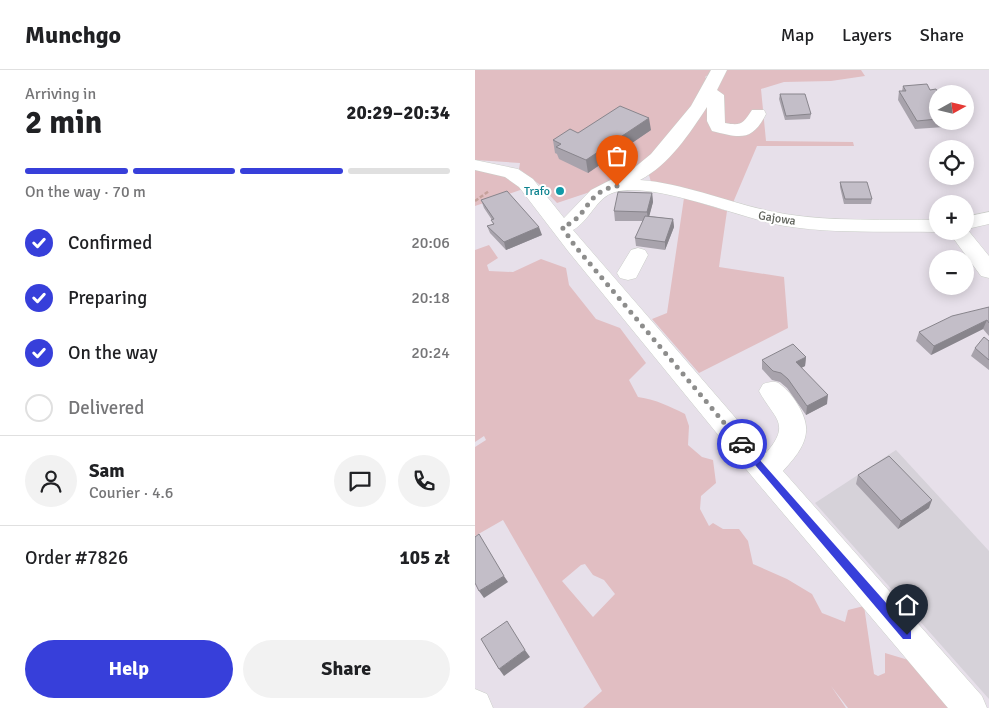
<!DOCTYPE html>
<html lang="en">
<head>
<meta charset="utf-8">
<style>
  :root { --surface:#fff; --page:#f2f2f2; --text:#202124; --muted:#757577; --line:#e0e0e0; --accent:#373fda }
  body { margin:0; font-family:Signika,sans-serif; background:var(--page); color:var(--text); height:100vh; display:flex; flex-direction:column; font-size:19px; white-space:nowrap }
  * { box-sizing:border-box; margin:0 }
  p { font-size:16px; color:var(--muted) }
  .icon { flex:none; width:28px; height:28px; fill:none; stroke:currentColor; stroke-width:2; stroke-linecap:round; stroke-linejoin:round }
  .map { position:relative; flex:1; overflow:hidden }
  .side { display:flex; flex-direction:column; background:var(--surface); width:475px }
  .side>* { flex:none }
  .needle { width:32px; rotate:82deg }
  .tools { position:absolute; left:454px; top:15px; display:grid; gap:10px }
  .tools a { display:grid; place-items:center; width:45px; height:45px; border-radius:50%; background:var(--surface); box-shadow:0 2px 12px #0003; font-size:25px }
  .pin { position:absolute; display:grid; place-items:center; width:42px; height:42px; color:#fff; margin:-51px -21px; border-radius:50% 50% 50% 0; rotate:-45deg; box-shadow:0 0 5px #0007 }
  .pin .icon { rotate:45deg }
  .courier { position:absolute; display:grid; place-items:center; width:50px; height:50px; margin:-25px; border:4px solid #373fda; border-radius:50%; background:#fff; color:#222; box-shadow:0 1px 6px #0007 }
  .summary em { font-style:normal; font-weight:700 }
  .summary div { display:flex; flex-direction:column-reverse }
  .summary { display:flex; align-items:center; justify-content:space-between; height:85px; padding:0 25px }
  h1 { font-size:32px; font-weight:700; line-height:38px }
  .bar { display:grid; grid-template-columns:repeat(4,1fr); gap:8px 5px; align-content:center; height:60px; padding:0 25px }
  .bar i { height:6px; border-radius:4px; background:var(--line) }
  .bar .active { background:var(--accent) }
  .bar p { grid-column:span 4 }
  .line { display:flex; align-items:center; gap:12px; padding:0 25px; border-top:1px solid var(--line) }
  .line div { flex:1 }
  .round { display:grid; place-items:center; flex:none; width:52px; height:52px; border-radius:26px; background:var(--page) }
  ol { padding:0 25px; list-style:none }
  li { display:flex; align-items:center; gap:15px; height:55px }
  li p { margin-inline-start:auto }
  li .icon { padding:5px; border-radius:50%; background:var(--accent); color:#fff; stroke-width:4 }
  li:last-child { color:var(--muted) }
  li i { width:28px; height:28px; border:2px solid var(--line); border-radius:50% }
  .action { display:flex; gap:10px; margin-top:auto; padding:10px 25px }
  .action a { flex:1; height:58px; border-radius:30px; background:var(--accent); color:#fff; font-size:20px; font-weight:700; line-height:58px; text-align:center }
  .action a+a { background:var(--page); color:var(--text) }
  header { display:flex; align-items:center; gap:30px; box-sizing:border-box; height:70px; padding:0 25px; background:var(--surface); border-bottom:1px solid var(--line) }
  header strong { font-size:24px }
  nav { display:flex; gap:28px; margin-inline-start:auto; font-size:18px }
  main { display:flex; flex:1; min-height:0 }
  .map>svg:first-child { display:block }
  .industrial { fill:#d6d2d9 }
  .green { fill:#e1bec2; fill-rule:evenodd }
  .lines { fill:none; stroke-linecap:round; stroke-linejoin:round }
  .minor-casing { stroke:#c9cdc7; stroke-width:1 }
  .path { stroke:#c5a19b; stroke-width:2.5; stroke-dasharray:4 2; stroke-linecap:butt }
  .minor { fill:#fff; fill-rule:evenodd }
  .wall { fill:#a8a3ac }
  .shaded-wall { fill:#88858c }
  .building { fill:#c3bec8; stroke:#88858c }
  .route { fill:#373fda }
  .done { stroke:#8d8d8c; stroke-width:5; stroke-dasharray:0 9 }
  .culture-dot { fill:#0f9aa8; stroke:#fff; stroke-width:2 }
  .labels { text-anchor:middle; stroke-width:4; stroke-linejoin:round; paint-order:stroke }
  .far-culture-label { font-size:12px; fill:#0d838f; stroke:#fff; text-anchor:end }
  .far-street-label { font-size:12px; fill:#5d6059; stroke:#fff }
</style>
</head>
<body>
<header>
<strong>Munchgo</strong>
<nav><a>Map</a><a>Layers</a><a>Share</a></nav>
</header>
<main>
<section class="side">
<div class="summary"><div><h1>2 min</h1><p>Arriving in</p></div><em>20:29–20:34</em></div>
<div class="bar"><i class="active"></i><i class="active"></i><i class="active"></i><i></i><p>On the way · 70 m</p></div>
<ol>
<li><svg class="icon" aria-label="check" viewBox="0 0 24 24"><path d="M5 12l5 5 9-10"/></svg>Confirmed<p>20:06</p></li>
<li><svg class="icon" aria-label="check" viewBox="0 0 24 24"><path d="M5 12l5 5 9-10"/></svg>Preparing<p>20:18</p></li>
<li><svg class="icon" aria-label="check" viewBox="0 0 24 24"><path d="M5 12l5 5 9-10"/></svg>On the way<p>20:24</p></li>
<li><i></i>Delivered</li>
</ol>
<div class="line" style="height:90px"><a class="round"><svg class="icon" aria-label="person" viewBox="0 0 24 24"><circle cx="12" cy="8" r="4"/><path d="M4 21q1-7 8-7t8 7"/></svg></a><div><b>Sam</b><p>Courier · 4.6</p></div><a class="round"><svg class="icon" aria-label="chat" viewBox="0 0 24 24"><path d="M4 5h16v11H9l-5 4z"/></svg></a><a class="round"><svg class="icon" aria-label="phone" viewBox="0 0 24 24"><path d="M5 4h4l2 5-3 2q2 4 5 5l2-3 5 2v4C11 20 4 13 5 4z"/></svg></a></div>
<div class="line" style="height:65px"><div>Order #7826</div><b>105 zł</b></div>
<div class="action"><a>Help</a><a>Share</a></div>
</section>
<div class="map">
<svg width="514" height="638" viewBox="0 0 514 638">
  <rect width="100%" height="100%" fill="#e7e0ea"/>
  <path class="industrial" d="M421,380L514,481V629L340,433Z"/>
  <path class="green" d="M0,0H239L237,6L233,5L230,7L232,9L213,41L171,97L142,113L82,133L64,114L44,99L45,93L0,90Z
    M246,0H386L390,6L356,11L309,12L286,19L291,71L378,72L379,76H282L257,135L176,112L174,105L177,99Z
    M0,97L25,101L51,118L0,136Z
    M209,128L252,141L244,197L309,207L313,258L224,303L177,249L192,243Z
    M14,175L23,188L12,195L14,201L38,202L66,189L91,198L94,215L121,249L145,258L171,293L154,310L163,327C182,330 194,336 210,344L214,356L213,375L227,387L238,390L241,413L226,426L225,439L234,456L238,453L248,459H264L273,471L278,494L312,509L337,524L347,543L370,552L373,540L389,536L399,604L403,606L410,603V583L450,595L483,638H373L356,616L371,638H108L127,621L28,450L0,466V377L11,370L9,366L0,372V180ZM110,494L118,505L129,510L140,524L118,547L87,511L106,495Z"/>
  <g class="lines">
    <g class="minor-casing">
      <path id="minor" d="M236,0H252L242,20L249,25L250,53C266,56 268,54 277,40H289L291,44C277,72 265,68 237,61L232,51V37C215,63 194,95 165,110C215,114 260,136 310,144C360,152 411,149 462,150V161H466L462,162C412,161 360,164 310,156C266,149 180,111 140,122C121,127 115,151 98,160L291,383C317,353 299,349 284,321L288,314C295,312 301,310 306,315C318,324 333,347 331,362C330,377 317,391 308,401L507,626L512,638H473L280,410L93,181L44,117L30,107L0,100V90L43,99L58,109L89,148L116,120L159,98L176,84L216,36Z
        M514,142V154L492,159L514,186V208L506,206L473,161H490V147Z
        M163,178L170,180L173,185L161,208L153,210L145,208L142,203L156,180Z
        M0,619L12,624L18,638H0Z"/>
    </g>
    <path class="path" d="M0,131L14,121"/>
    <use href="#minor" class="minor"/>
  </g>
  <path class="wall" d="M428,16L455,20L462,24V51H486L484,56L440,59L423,30L424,21H427Z
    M305,24L336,44L335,49L310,50L304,29Z
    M176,60L113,103L84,89L82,84L80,83L78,70L103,63Z
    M365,112L397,129L396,134H369L365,117Z
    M177,123L178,132L174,146L198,149L199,157L190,180L161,176L160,168L168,151H140L139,141Z
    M6,130L67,165L31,180L15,163L12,156L18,154L17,150L9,138Z
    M514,237V266L508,259L456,285L441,271L444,262Z
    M514,271V300L496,286L500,278Z
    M331,287L330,296L326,298L352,334L331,345L312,318L305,312L297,310L287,299V290Z
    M383,405L454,438L423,459L381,414Z"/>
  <path class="shaded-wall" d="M174,48L176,60L113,103L111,90Z
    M177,123L178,132L173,151L172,142Z
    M198,149L199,157L190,180V172Z
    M64,157L67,165L31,180L29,172Z
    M512,250L508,259L456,285L459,276Z
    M331,287L330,296L320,301L321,292Z
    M353,325L352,334L331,345L332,336Z
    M457,430L454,438L423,459L426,451Z
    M29,506L33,512L9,528L4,521Z
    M50,580L55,587L29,606L24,599Z"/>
  <path class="building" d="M452,14L455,20L461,19L464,24H462V49L442,51L424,21H431L428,16Z
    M305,24H330L336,44L311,46Z
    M145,36L174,48L111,90L81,77L86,74L78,70L95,59L103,63Z
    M365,112H392L397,129H370Z
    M32,121L64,157L29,172L12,156L19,154L16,150L19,149L6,130Z
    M143,122L177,123L172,142L139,141Z
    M170,146L198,149L190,172L160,168Z
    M514,237V253L512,250L459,276L444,262L477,246Z
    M509,267L514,271V290L500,278Z
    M318,274L331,287L321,292L353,325L332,336L313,309L306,303L298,301L287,290Z
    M414,386L457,430L426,451L383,405Z
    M4,464L29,506L4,521L0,513V467Z
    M32,551L50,580L24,599L6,569Z"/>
  <path class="route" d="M267,370L436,561V569H428L264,376L262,374Z"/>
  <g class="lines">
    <path class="done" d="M142,116C109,122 114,148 87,157L100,176L267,374"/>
  </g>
  <circle class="culture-dot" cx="85" cy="121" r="5"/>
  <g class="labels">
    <g class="far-culture-label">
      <text x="75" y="125">Trafo</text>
    </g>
    <g class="far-street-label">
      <text transform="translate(302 148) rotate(9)" y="4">Gajowa</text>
    </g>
  </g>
</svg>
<div class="tools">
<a><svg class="needle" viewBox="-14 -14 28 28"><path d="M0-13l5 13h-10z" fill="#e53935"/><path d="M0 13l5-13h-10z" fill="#757577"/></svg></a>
<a><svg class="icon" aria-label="locate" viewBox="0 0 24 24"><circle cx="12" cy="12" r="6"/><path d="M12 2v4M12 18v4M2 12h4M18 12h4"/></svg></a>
<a>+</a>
<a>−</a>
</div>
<div class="pin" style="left:142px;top:116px;background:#ea580c"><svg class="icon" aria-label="bag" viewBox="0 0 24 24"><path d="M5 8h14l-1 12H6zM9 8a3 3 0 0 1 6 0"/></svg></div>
<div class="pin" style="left:432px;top:565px;background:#1f2937"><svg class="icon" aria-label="home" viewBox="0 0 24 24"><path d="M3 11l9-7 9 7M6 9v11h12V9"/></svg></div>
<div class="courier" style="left:267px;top:374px"><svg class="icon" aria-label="car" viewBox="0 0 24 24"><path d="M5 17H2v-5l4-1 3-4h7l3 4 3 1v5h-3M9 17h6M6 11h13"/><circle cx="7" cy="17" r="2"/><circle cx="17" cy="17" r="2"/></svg></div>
</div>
</main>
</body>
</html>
